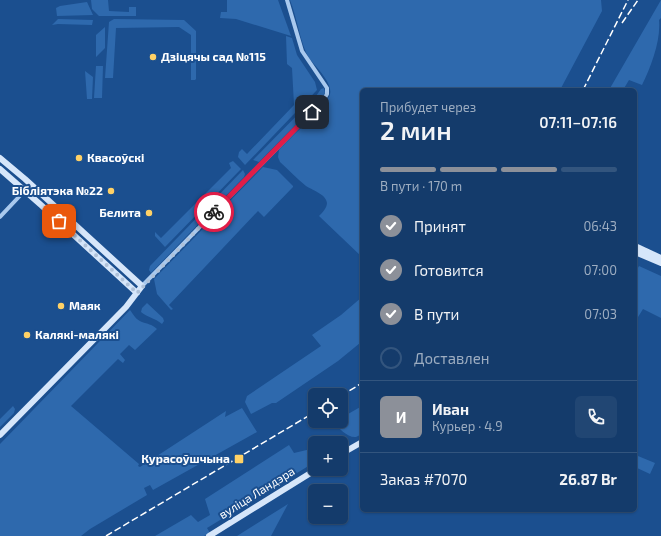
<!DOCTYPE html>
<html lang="ru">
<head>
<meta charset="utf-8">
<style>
  :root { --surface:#143b6b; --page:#214673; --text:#f1f3f6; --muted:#9dadc1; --line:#33557e; --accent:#8c9099 }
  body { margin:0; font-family:"Exo 2",sans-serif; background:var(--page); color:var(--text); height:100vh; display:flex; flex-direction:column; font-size:15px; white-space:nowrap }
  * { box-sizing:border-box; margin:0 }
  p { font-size:13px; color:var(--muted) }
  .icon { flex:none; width:22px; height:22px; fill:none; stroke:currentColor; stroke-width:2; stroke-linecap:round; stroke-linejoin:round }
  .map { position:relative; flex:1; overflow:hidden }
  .panel { position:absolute; left:360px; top:88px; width:277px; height:424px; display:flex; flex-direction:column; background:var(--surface); border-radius:6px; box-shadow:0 1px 3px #0004,0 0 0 1px var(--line) }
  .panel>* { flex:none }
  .fabs { position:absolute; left:308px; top:388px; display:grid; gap:8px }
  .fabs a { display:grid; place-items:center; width:40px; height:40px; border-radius:6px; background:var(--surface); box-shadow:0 1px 3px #0004,0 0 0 1px var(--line); font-size:20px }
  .pin { position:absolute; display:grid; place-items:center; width:34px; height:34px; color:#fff; margin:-17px; border-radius:8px; box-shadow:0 2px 6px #0006 }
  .courier { position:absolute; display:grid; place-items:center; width:40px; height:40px; margin:-20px; border:3px solid #e11d48; border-radius:50%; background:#fff; color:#222; box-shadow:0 1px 5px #0007 }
  .head em { font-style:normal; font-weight:600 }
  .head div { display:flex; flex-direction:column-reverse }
  .head { display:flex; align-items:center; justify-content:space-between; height:68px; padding:0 20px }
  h1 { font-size:26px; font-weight:600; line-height:30px }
  .bar { display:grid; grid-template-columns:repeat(4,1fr); gap:6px 4px; align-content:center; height:48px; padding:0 20px }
  .bar i { height:5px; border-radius:3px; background:var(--line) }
  .bar .on { background:var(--accent) }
  .bar p { grid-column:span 4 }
  .line { display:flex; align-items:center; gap:10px; padding:0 20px; border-top:1px solid var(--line) }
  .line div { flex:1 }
  .round { display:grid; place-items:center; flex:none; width:42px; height:42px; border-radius:6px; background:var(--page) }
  ol { padding:0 20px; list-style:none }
  li { display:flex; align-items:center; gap:12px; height:44px }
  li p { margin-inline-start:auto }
  li .icon { padding:4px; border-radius:50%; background:var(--accent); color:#fff; stroke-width:4 }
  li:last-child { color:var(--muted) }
  li i { width:22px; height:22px; border:2px solid var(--line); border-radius:50% }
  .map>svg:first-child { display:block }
  .green { fill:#2e69ad }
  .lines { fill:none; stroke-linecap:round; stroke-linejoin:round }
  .street { stroke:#a9c9ee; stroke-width:4 }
  .secondary { stroke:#d6e6fa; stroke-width:6 }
  .rail { stroke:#fff; stroke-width:1.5; stroke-dasharray:7 3; stroke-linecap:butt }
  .done { stroke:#afc1d8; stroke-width:4; stroke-dasharray:0 7.2 }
  .route { stroke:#e11d48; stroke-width:5 }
  .poi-dot { fill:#ffd166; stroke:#1b4f8f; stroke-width:1.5 }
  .labels { text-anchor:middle; stroke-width:4; stroke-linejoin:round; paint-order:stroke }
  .poi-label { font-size:12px; font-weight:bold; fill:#fff; stroke:#1b4f8f; text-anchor:start }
  .street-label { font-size:12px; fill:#fff; stroke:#1b4f8f }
</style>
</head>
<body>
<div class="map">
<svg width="661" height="536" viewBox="0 0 661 536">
  <rect width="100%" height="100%" fill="#1b4f8f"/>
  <path class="green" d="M91,0H108L109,11L129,12V7H136V16H99L92,9Z
    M227,0H278L291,36L236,19L220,18L221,12H227Z
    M290,0H601L602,11L560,90H362V257L319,216C322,213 327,208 327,203C326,194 312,190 306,186C297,179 288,169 280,162L278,157L279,150C288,140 328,104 330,94C333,83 315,66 309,58C300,43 297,17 290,0Z
    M661,0V18L659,20C661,40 651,67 642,85L629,80L623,90H609Z
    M87,2L93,15L57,16L56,8L60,6Z
    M58,19L93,20L92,25L58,24L52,25Z
    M114,19L184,20L196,31V79L195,80H191V35L179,27L116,28L113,78H105L109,22Z
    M105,27V48L96,57V35Z
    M286,36L292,38L297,55L315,82L317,90L245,165L238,157L239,152L242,149L247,154L294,105L292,68L287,64Z
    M96,66H103L102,98H94Z
    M85,71L93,77L92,99H87Z
    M324,88L325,93L321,99L259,162L253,160L316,96L321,89Z
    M233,161L241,169L165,247L155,236V232L161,238L231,168L229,163Z
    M263,167L277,170L293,186V187L264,217L258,211L169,305L173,309L171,310L157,294L154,279Z
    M243,170L245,174L244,177L151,273L149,270L150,266Z
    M639,266L661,276V318L643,309L635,322V273Z
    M362,297V344L360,343L338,361L276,403H272L251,414L245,402L247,396L321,346L312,335L341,315Z
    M147,303L163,318L164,321L162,324C155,318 147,317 141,312L142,308Z
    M130,310C133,314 136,320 142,322C148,324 151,324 157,329L135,350L129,345L120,354L125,360L123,363L118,359L71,406L139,464L138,466L140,467L226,411L225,417L242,408L257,432L153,490L150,485L144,488L147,495L90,529L81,536H0V444Z
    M13,406L15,409L14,413L0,427V419Z
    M362,406V434C360,435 358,436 356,437C348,438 338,428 334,422L341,421V418Z
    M289,445L294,453L315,448V462L207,528L210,533L204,536H155L191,515L198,522L210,515L205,499Z
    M638,456L655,463L650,474L635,467V463Z
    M288,504L271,536H237Z"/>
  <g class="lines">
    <path class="street" d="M0,217L31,184
      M142,286L323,101L327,94V88L302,51L287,0"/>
    <path class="secondary" d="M0,158L25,179L142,286L126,307L0,435
      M0,169L41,205L137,293
      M635,246L661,258
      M635,252L661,263
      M341,454L362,442
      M209,536L317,469"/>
    <path class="rail" d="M622,23L638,0
      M583,90L628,0
      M341,396L362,383
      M106,536L315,412"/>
  </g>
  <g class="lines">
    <path class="done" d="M59,221L137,293L214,212"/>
    <path class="route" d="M214,212L312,112"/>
  </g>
  <g class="poi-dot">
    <circle cx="153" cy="57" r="4"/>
    <circle cx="79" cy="158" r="4"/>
    <circle cx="111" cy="191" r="4"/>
    <circle cx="149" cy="213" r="4"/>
    <circle cx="61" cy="306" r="4"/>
    <circle cx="27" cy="335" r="4"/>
    <rect x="234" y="454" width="10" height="10" rx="2"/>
  </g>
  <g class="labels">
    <g class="poi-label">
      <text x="161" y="61">Дзіцячы сад №115</text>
      <text x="87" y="162">Квасоўскі</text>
      <text x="103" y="195" text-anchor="end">Бібліятэка №22</text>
      <text x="141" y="217" text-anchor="end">Белита</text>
      <text x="69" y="310">Маяк</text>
      <text x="35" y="339">Калякі-малякі</text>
      <text x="230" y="463" text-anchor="end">Курасоўшчына</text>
    </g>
    <g class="street-label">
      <text transform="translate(257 493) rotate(-32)" y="4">вуліца Ландэра</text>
    </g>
  </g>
</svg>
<div class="fabs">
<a><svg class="icon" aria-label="locate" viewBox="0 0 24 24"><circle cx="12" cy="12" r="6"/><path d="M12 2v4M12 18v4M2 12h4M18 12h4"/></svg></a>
<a>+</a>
<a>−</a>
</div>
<div class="pin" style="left:59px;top:221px;background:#ea580c"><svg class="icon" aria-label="bag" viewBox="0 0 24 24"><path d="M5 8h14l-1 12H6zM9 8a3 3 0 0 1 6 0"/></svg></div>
<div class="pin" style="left:312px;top:112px;background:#1f2937"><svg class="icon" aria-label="home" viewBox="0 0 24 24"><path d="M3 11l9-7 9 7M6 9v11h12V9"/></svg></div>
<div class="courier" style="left:214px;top:212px"><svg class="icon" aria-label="bike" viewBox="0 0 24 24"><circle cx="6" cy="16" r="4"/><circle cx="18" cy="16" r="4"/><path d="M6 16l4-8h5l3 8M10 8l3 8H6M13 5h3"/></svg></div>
<section class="panel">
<div class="head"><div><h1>2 мин</h1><p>Прибудет через</p></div><em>07:11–07:16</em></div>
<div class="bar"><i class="on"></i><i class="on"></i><i class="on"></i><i></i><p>В пути · 170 m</p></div>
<ol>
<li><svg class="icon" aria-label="check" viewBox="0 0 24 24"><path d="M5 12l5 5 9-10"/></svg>Принят<p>06:43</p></li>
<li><svg class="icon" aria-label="check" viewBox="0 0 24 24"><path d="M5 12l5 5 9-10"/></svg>Готовится<p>07:00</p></li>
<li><svg class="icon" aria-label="check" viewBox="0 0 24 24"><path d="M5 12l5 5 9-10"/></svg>В пути<p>07:03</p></li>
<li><i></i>Доставлен</li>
</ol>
<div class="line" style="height:72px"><b class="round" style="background:var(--accent);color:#fff">И</b><div><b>Иван</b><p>Курьер · 4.9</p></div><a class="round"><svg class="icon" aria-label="phone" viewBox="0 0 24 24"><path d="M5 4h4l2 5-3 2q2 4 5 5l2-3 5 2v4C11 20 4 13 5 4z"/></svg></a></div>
<div class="line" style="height:52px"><div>Заказ #7070</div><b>26.87 Br</b></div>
</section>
</div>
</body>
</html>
